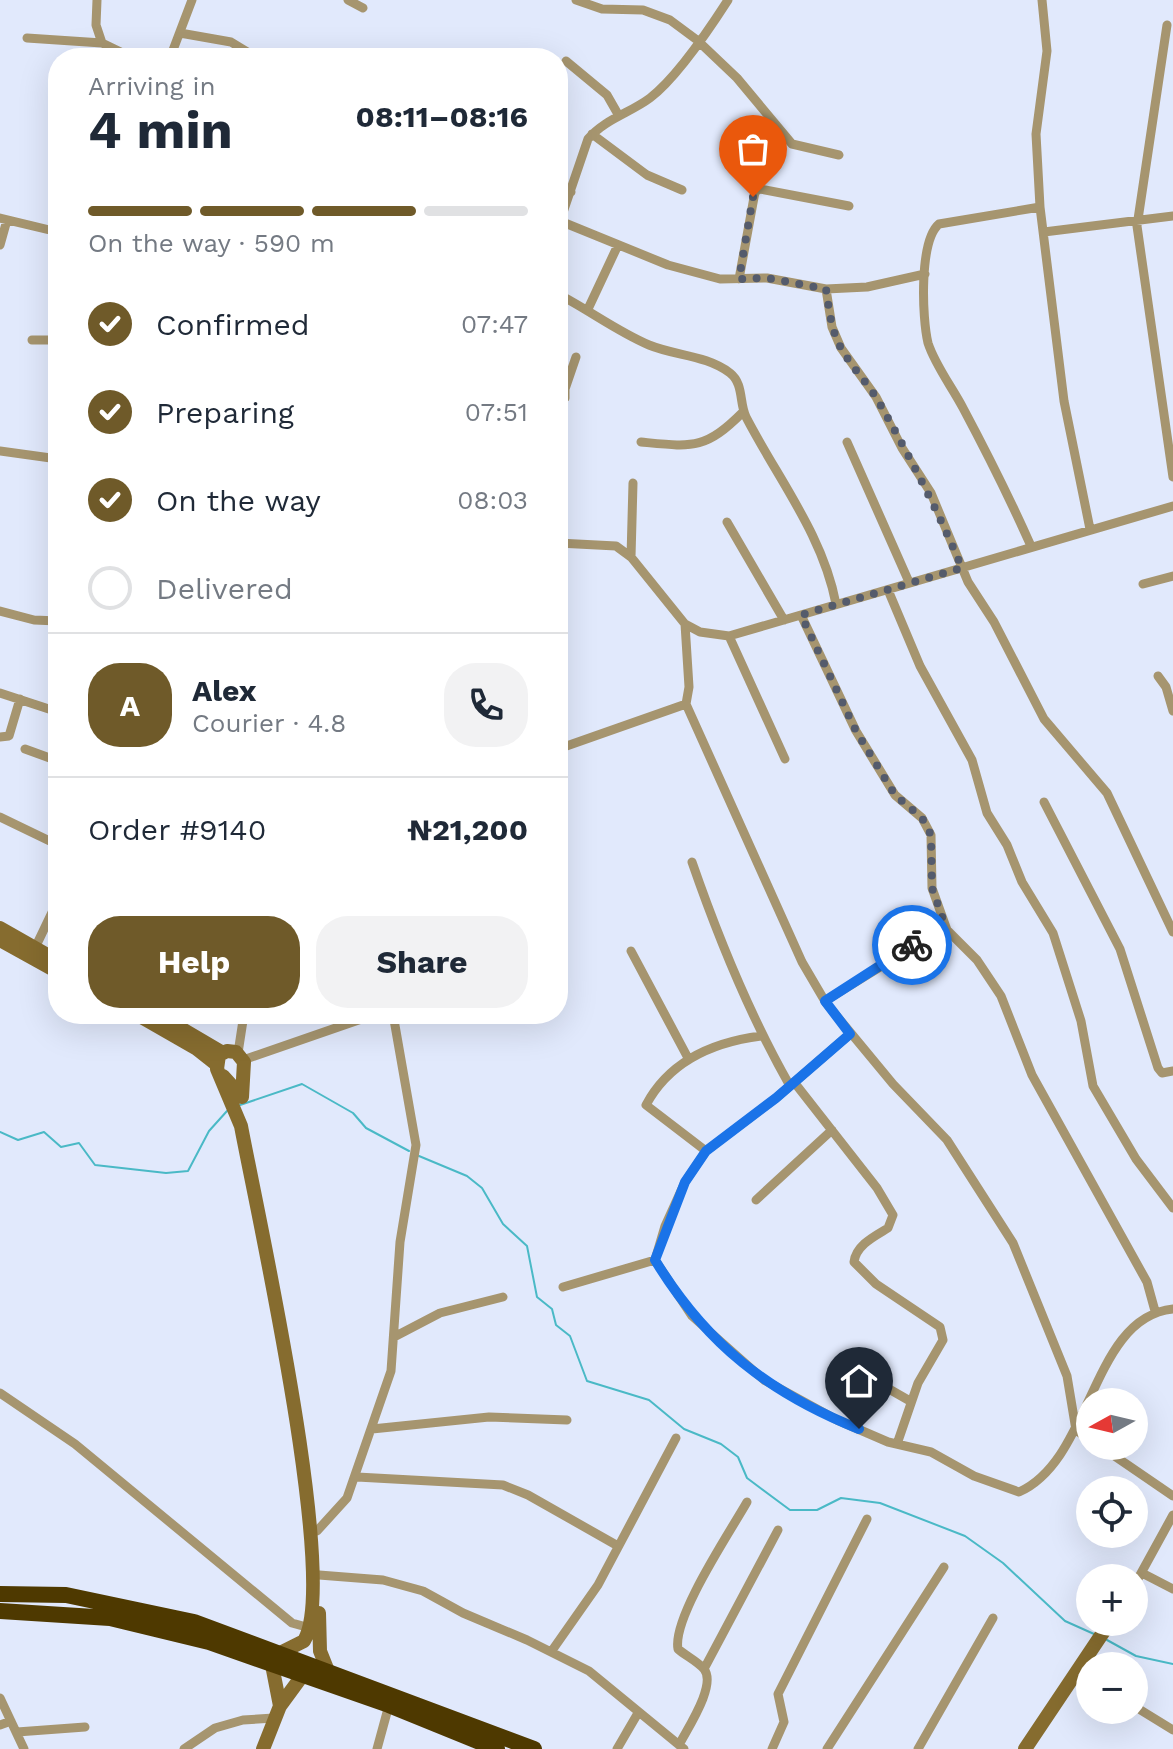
<!DOCTYPE html>
<html lang="en">
<head>
<meta charset="utf-8">
<style>
  :root { --surface:#fff; --page:#f2f2f3; --text:#1f2937; --muted:#747a83; --line:#e0e1e3; --accent:#6f5a29 }
  body { margin:0; font-family:"Work Sans",sans-serif; background:var(--page); color:var(--text); height:100vh; display:flex; flex-direction:column; font-size:30px; white-space:nowrap }
  * { box-sizing:border-box; margin:0 }
  p { font-size:26px; color:var(--muted) }
  .icon { flex:none; width:44px; height:44px; fill:none; stroke:currentColor; stroke-width:2; stroke-linecap:round; stroke-linejoin:round }
  .map { position:relative; flex:1; overflow:hidden }
  .sheet { position:absolute; left:48px; top:48px; width:520px; height:976px; display:flex; flex-direction:column; background:var(--surface); border-radius:32px; box-shadow:0 8px 32px #0002 }
  .sheet>* { flex:none }
  .needle { width:52px; rotate:262deg }
  .tools { position:absolute; left:1076px; top:1388px; display:grid; gap:16px }
  .tools a { display:grid; place-items:center; width:72px; height:72px; border-radius:50%; background:var(--surface); box-shadow:0 8px 32px #0002; font-size:40px }
  .pin { position:absolute; display:grid; place-items:center; width:68px; height:68px; color:#fff; margin:-82px -34px; border-radius:50% 50% 50% 0; rotate:-45deg; box-shadow:0 0 8px #0007 }
  .pin .icon { rotate:45deg }
  .courier { position:absolute; display:grid; place-items:center; width:80px; height:80px; margin:-40px; border:6px solid #1a73e8; border-radius:50%; background:#fff; color:#222; box-shadow:0 2px 10px #0007 }
  .overview em { font-style:normal; font-weight:700 }
  .overview div { display:flex; flex-direction:column-reverse }
  .overview { display:flex; align-items:center; justify-content:space-between; height:136px; padding:0 40px }
  h1 { font-size:52px; font-weight:700; line-height:60px }
  .bar { display:grid; grid-template-columns:repeat(4,1fr); gap:12px 8px; align-content:center; height:96px; padding:0 40px }
  .bar i { height:10px; border-radius:6px; background:var(--line) }
  .bar .active { background:var(--accent) }
  .bar p { grid-column:span 4 }
  .line { display:flex; align-items:center; gap:20px; padding:0 40px; border-top:2px solid var(--line) }
  .line div { flex:1 }
  .round { display:grid; place-items:center; flex:none; width:84px; height:84px; border-radius:32px; background:var(--page) }
  ol { padding:0 40px; list-style:none }
  li { display:flex; align-items:center; gap:24px; height:88px }
  li p { margin-inline-start:auto }
  li .icon { padding:8px; border-radius:50%; background:var(--accent); color:#fff; stroke-width:4 }
  li:last-child { color:var(--muted) }
  li i { width:44px; height:44px; border:4px solid var(--line); border-radius:50% }
  .cta { display:flex; gap:16px; margin-top:auto; padding:16px 40px }
  .cta a { flex:1; height:92px; border-radius:32px; background:var(--accent); color:#fff; font-size:32px; font-weight:700; line-height:92px; text-align:center }
  .cta a+a { background:var(--page); color:var(--text) }
  .map>svg:first-child { display:block }
  .lines { fill:none; stroke-linecap:round; stroke-linejoin:round }
  .stream { stroke:#4ab9c6; stroke-width:2 }
  .street { stroke:#a6956f; stroke-width:9 }
  .secondary { stroke:#866c2f; stroke-width:14 }
  .highway { stroke:#4e3900; stroke-width:16 }
  .done { stroke:#545b6c; stroke-width:8; stroke-dasharray:0 14.4 }
  .route { stroke:#1a73e8; stroke-width:10 }
</style>
</head>
<body>
<div class="map">
<svg width="1173" height="1749" viewBox="0 0 1173 1749">
  <rect width="100%" height="100%" fill="#e1e9fc"/>
  <g class="lines">
    <path class="stream" d="M240,1105L302,1084L353,1113L366,1128L409,1151
      M0,1132L18,1140L44,1132L61,1147L79,1143L95,1165L166,1173L188,1171L209,1131L227,1111
      M419,1156L467,1176L482,1188L503,1224L527,1246L537,1297L552,1309L556,1325L570,1336L587,1381L649,1400L684,1429L721,1444L738,1457L747,1478L790,1510H817L841,1498L880,1503L965,1536L1003,1563L1065,1621L1094,1634
      M1107,1640L1136,1656L1173,1664"/>
    <path class="street" d="M97,0L96,25L102,43L133,58
      M348,0L363,8
      M576,0L602,9L643,10L670,20L697,40L737,78L792,144L839,155
      M1167,25L1137,226L1173,477
      M180,33L231,42L257,58
      M27,38L102,43
      M170,58L192,0
      M566,61L607,95L619,116
      M592,134L647,175L682,190
      M558,185L571,192
      M1040,207L1036,134L1047,51L1042,0
      M0,218L58,232
      M560,221L668,265L720,279L767,278L826,289L867,287L925,274
      M558,227L588,139C605,119 630,113 650,98C676,78 710,28 728,0
      M1044,232L1173,216
      M0,245L7,220
      M739,279L755,192L760,189L849,206
      M826,289L832,327L841,348L876,397L902,448L931,493L968,582L994,622L1044,719L1107,793L1173,932
      M558,294C589,310 618,332 649,345C676,356 706,355 730,373C744,384 739,403 746,417C778,479 823,535 836,604
      M588,309L618,245
      M32,340H58
      M558,397L565,398V389L576,357
      M641,442C693,447 705,450 743,412
      M847,442L909,582
      M0,451L58,459
      M727,522L784,620
      M558,543L616,546L631,557L685,624L700,632L729,636L1173,506
      M1031,546C1010,499 987,453 963,408C952,387 935,365 928,343C922,318 919,241 939,224L1040,207L1064,401L1090,529
      M631,557L633,483
      M1143,584L1173,576
      M888,590L920,666L972,760L987,813L1007,845L1022,882L1053,933L1081,1021L1093,1086L1136,1159L1173,1208
      M0,611L34,620L58,621
      M801,615L856,731L895,795L922,818L931,835L932,888L947,930L977,960L1001,996L1032,1075L1147,1282L1155,1311
      M685,624L689,687L686,704
      M729,636L785,759
      M1158,676L1166,687L1173,711
      M0,693L58,712
      M0,737L9,736L20,699
      M25,749L58,761
      M558,749L686,704L802,962L826,1003L893,1084L947,1140L1013,1243L1067,1376L1076,1430L1090,1440
      M1044,802L1120,949L1158,1068L1162,1073L1173,1071
      M0,817L58,845
      M692,862C719,940 749,1014 790,1086
      M35,948L58,900
      M631,951L688,1058
      M825,1001L903,953L944,922
      M850,1034L776,1098L706,1151L685,1182L665,1226L655,1260L692,1316L764,1380L837,1420L888,1442L931,1452L974,1476L1019,1492C1093,1459 1091,1317 1173,1309
      M238,1053L244,1014
      M243,1060L376,1014
      M794,1082L877,1188L893,1215L888,1228C875,1236 856,1245 854,1262L876,1284L940,1327L943,1340L918,1383L897,1444
      M706,1151L646,1105C670,1060 714,1042 761,1036
      M756,1200L832,1130
      M563,1287L655,1260
      M394,1337L440,1313L503,1297
      M882,1385L910,1401
      M0,1393L75,1444L292,1623L310,1628
      M372,1429L489,1417L567,1420
      M1100,1446L1173,1496
      M357,1477L503,1485L528,1495L618,1546
      M317,1531L347,1498L391,1371L400,1242L416,1145L393,1014
      M1142,1573L1173,1589
      M319,1575L383,1580L423,1591L463,1613L527,1640L589,1671L684,1749
      M1134,1586L1173,1515
      M551,1652L598,1585L676,1438
      M704,1669L778,1530
      M1075,1671L1090,1679
      M0,1698L24,1749
      M1134,1706L1173,1730
      M0,1725L11,1721
      M17,1732L85,1727
      M679,1745C687,1729 717,1685 704,1669C697,1661 686,1656 678,1649C672,1618 730,1532 747,1502
      M184,1749L215,1728L243,1720L274,1718
      M377,1749L389,1705
      M617,1749L638,1713
      M772,1749L784,1722L778,1694L867,1519
      M827,1749L944,1567
      M918,1749L993,1618"/>
    <path class="secondary" d="M0,928L58,961
      M0,940L58,972
      M136,1014L197,1049L216,1064
      M172,1023L223,1053
      M223,1076L242,1097L244,1062L236,1052L227,1051L219,1055L217,1069L241,1126C257,1212 340,1581 304,1641L278,1654
      M319,1613L320,1651L328,1671
      M272,1665L280,1706
      M263,1749L280,1706L302,1676
      M1025,1749L1104,1631"/>
    <path class="highway" d="M0,1594L66,1595L194,1622L534,1749
      M0,1611L110,1618L209,1642L389,1705L497,1749"/>
  </g>
  <g class="lines">
    <path class="done" d="M753,197L739,279L767,278L826,289C829,309 831,330 841,348C852,368 869,384 880,404C910,457 938,511 962,568L801,615L856,731L895,795L922,818L931,835L932,888L944,922L912,945"/>
    <path class="route" d="M859,1429C769,1393 706,1344 655,1260L685,1182L706,1151L776,1098L850,1034L825,1001L912,945"/>
  </g>
</svg>
<div class="tools">
<a><svg class="needle" viewBox="-14 -14 28 28"><path d="M0-13l5 13h-10z" fill="#e53935"/><path d="M0 13l5-13h-10z" fill="#747a83"/></svg></a>
<a><svg class="icon" aria-label="locate" viewBox="0 0 24 24"><circle cx="12" cy="12" r="6"/><path d="M12 2v4M12 18v4M2 12h4M18 12h4"/></svg></a>
<a>+</a>
<a>−</a>
</div>
<div class="pin" style="left:753px;top:197px;background:#ea580c"><svg class="icon" aria-label="bag" viewBox="0 0 24 24"><path d="M5 8h14l-1 12H6zM9 8a3 3 0 0 1 6 0"/></svg></div>
<div class="pin" style="left:859px;top:1429px;background:#1f2937"><svg class="icon" aria-label="home" viewBox="0 0 24 24"><path d="M3 11l9-7 9 7M6 9v11h12V9"/></svg></div>
<div class="courier" style="left:912px;top:945px"><svg class="icon" aria-label="bike" viewBox="0 0 24 24"><circle cx="6" cy="16" r="4"/><circle cx="18" cy="16" r="4"/><path d="M6 16l4-8h5l3 8M10 8l3 8H6M13 5h3"/></svg></div>
<section class="sheet">
<div class="overview"><div><h1>4 min</h1><p>Arriving in</p></div><em>08:11–08:16</em></div>
<div class="bar"><i class="active"></i><i class="active"></i><i class="active"></i><i></i><p>On the way · 590 m</p></div>
<ol>
<li><svg class="icon" aria-label="check" viewBox="0 0 24 24"><path d="M5 12l5 5 9-10"/></svg>Confirmed<p>07:47</p></li>
<li><svg class="icon" aria-label="check" viewBox="0 0 24 24"><path d="M5 12l5 5 9-10"/></svg>Preparing<p>07:51</p></li>
<li><svg class="icon" aria-label="check" viewBox="0 0 24 24"><path d="M5 12l5 5 9-10"/></svg>On the way<p>08:03</p></li>
<li><i></i>Delivered</li>
</ol>
<div class="line" style="height:144px"><b class="round" style="background:var(--accent);color:#fff">A</b><div><b>Alex</b><p>Courier · 4.8</p></div><a class="round"><svg class="icon" aria-label="phone" viewBox="0 0 24 24"><path d="M5 4h4l2 5-3 2q2 4 5 5l2-3 5 2v4C11 20 4 13 5 4z"/></svg></a></div>
<div class="line" style="height:104px"><div>Order #9140</div><b>₦21,200</b></div>
<div class="cta"><a>Help</a><a>Share</a></div>
</section>
</div>
</body>
</html>
